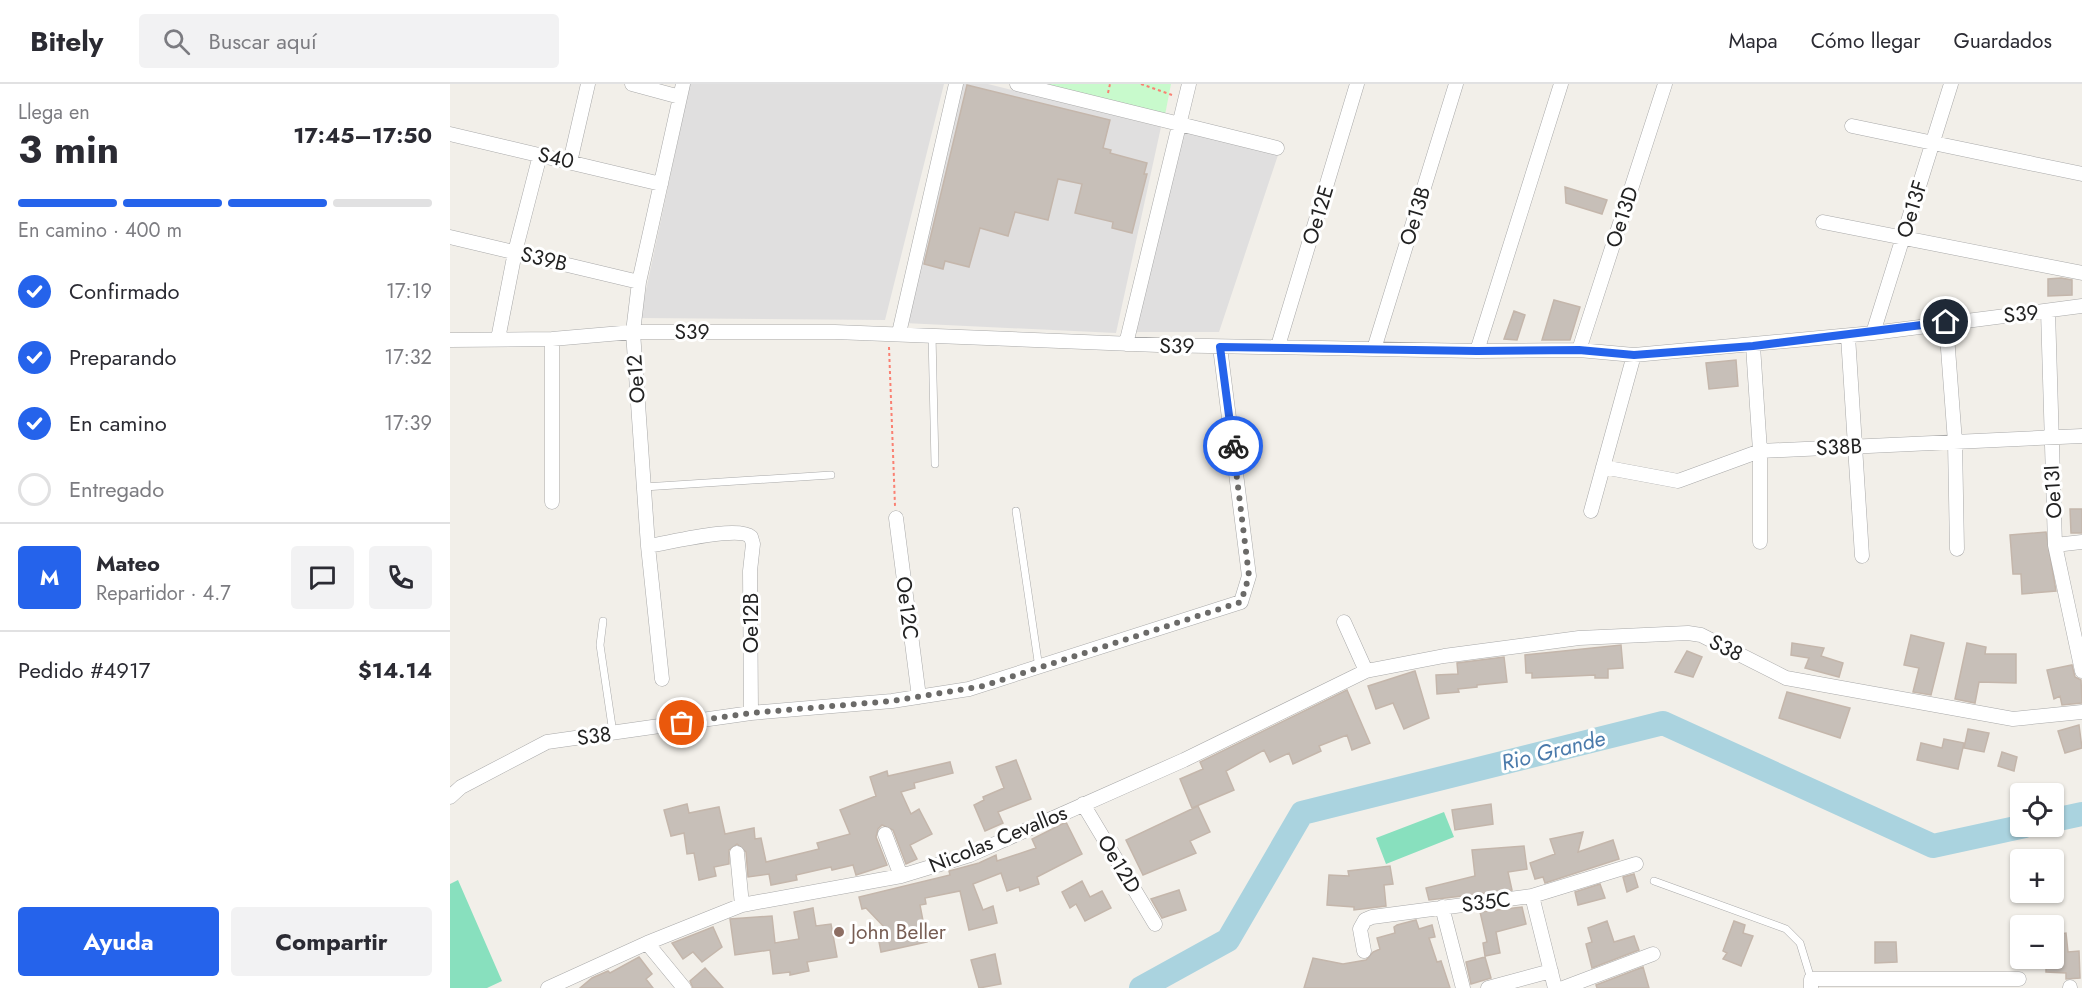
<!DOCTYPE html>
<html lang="es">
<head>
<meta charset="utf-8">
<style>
  :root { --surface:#fff; --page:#f2f2f3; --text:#2b2b33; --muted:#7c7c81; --line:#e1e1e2; --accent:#2563eb }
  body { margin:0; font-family:Jost,sans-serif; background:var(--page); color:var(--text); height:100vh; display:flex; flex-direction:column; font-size:22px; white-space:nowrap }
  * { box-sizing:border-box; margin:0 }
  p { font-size:20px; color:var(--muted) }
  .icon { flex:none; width:33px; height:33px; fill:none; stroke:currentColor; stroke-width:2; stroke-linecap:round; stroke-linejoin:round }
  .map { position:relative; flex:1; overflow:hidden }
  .details { display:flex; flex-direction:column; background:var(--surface); width:450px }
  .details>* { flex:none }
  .tools { position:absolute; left:1560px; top:699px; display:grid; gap:12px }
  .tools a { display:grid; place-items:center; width:54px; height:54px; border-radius:6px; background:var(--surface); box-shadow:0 2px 4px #0004; font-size:30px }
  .pin { position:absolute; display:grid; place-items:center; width:51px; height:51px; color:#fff; margin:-26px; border:3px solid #fff; border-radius:50%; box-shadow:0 2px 6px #0007 }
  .courier { position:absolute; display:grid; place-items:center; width:60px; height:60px; margin:-30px; border:4px solid #2563eb; border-radius:50%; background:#fff; color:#222; box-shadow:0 2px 8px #0007 }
  .overview em { font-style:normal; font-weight:700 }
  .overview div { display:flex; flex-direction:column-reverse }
  .overview { display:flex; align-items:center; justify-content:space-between; height:102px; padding:0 18px }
  h1 { font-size:39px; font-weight:700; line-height:45px }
  .bar { display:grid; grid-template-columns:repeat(4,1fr); gap:9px 6px; align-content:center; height:72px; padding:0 18px }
  .bar i { height:8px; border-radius:4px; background:var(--line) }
  .bar .selected { background:var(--accent) }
  .bar p { grid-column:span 4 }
  .line { display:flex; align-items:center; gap:15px; padding:0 18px; border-top:2px solid var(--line) }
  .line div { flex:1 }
  .round { display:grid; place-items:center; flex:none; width:63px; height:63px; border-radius:6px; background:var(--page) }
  ol { padding:0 18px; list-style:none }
  li { display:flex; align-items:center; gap:18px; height:66px }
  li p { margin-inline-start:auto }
  li .icon { padding:6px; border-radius:50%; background:var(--accent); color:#fff; stroke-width:4 }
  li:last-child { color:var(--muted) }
  li i { width:33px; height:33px; border:3px solid var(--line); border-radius:50% }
  .cta { display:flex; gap:12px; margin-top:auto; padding:12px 18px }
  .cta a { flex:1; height:69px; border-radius:6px; background:var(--accent); color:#fff; font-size:24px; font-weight:700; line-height:69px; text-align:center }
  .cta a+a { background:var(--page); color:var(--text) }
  header { display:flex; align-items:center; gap:36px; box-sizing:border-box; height:84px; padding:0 30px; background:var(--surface); border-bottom:2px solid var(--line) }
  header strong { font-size:28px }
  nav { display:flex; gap:33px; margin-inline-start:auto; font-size:21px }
  .search { width:420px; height:54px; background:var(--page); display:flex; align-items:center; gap:15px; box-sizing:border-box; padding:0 21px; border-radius:6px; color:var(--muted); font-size:22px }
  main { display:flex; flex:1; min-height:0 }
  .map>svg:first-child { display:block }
  .residential { fill:#e0dfdf }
  .park { fill:#c8facc }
  .pitch { fill:#88e0be }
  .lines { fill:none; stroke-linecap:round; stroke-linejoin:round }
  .river { stroke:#aad3df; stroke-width:24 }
  .building { fill:#c7bfb8; stroke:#c4b6ab; stroke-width:1.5 }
  .lane-casing { stroke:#a9a9a9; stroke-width:8 }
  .street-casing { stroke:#a9a9a9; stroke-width:15 }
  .path { stroke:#fa8072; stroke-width:2; stroke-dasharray:3 3; stroke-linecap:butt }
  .lane { stroke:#fff; stroke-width:7 }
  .street { stroke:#fff; stroke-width:14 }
  .done { stroke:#6b6a68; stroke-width:6; stroke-dasharray:0 10.8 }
  .route { stroke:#2563eb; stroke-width:8 }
  .education-dot { fill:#8d6e63; stroke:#fff; stroke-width:2 }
  .labels { text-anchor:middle; stroke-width:6; stroke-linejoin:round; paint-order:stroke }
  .street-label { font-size:21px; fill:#222; stroke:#fff }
  .education-label { font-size:21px; fill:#785e54; stroke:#fff; text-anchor:start }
  .water-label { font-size:22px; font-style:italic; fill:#4a7aab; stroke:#fff }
</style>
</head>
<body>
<header>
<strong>Bitely</strong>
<div class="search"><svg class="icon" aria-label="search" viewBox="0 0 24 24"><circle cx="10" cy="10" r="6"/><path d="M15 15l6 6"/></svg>Buscar aquí</div>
<nav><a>Mapa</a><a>Cómo llegar</a><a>Guardados</a></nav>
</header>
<main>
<section class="details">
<div class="overview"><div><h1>3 min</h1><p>Llega en</p></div><em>17:45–17:50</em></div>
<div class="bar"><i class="selected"></i><i class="selected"></i><i class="selected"></i><i></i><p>En camino · 400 m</p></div>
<ol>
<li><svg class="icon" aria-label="check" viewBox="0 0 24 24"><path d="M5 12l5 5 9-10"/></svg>Confirmado<p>17:19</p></li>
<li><svg class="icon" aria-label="check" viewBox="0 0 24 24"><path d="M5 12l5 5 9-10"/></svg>Preparando<p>17:32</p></li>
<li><svg class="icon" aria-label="check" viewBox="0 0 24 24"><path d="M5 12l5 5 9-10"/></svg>En camino<p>17:39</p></li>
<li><i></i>Entregado</li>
</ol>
<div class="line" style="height:108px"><b class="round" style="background:var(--accent);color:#fff">M</b><div><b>Mateo</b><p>Repartidor · 4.7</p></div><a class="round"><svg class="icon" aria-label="chat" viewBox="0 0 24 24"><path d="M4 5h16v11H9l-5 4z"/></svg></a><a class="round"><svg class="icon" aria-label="phone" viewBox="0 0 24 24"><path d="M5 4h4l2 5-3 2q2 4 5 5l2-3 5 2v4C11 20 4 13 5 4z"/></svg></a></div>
<div class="line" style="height:78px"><div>Pedido #4917</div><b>$14.14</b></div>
<div class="cta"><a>Ayuda</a><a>Compartir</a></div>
</section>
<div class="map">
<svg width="1632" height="904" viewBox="0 0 1632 904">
  <rect width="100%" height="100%" fill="#f2efe9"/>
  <path class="residential" d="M240,0H494L435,236L190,234Z
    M511,0H538L711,43L666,249L454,239Z
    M732,47L828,71L769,248H684Z"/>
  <path class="park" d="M597,0H721L715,31Z"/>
  <path class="pitch" d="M994,728L1004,753L936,780L926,754Z
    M8,796L52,897L37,904H0V800Z"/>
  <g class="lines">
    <path class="river" d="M1604,736L1632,730
      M691,904L778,856L852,729L1213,639L1483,762L1575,742"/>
  </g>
  <path class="building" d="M517,1L660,36L653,64L661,66L660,69L697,79L694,90H697L682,149L662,144L663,138L625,129L632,100L608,95L598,136L565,128L558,152L530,144L519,183L495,177L493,185L474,180Z
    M1115,103L1157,116L1152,130L1116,119Z
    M1611,194L1622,196V211L1598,212V195Z
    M1104,216L1130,223L1120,256H1092Z
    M1064,227L1075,231L1067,256L1054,255Z
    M1286,276L1288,302L1259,305L1256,279Z
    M1620,425H1632V449H1621Z
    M1596,448L1606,507L1572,510L1571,490H1563L1560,451Z
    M1461,551L1494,559L1481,611L1463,608L1469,584L1454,581Z
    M1342,559L1374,564L1371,572L1393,579L1389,593L1355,584L1359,574L1341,571Z
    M1517,559L1536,563L1535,570H1566V599L1529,598L1525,619L1505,615Z
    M1171,561L1173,584L1158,585V594H1145V591L1082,594V589H1076L1075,571Z
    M1237,567L1252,573L1243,593L1225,588Z
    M1054,573L1057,598L1027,601V603L1008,605L1009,608L987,610L986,591L1008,590L1007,579Z
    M1622,581L1625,593L1631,596L1632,619L1612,621L1610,612L1604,615L1597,586Z
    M965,587L979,634L954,645L943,619L926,625L918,602Z
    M897,606L920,659L902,666L897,651L869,662L871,667L843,680L839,669L820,678L814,666L776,687L784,706L742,724L730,695L753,685L750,678Z
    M1337,608L1400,624L1390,654L1329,634Z
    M1629,641L1632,664L1615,669L1608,647Z
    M1518,645L1539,649L1534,668L1514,664Z
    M1494,655L1514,659L1508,685L1467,676L1471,659L1492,664Z
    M1552,668L1567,673L1564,687L1548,682Z
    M566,676L581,715L548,728L553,739L535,747L524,721L534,716L533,713L554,704L546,683Z
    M500,678L503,689L464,699L465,704L451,708L461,730L469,725L482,750L460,761L467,775L456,780L443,746L432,741L428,745L426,753L437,781L406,791L403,781L382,786L381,783L346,791L347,796L321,801L319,790L298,793L296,768L287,760L279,766V780L264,783L266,792L249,796L244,769L237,770L234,749L221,752L214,726L237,720L239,729L269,723L275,750L304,744L305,755L311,754L316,778L369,765L367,759L400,750L390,726L426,712L420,693L437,687L438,692Z
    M1041,720L1043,740L1005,746L1002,726Z
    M748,722L760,748L740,757L746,769L693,791L676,756Z
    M616,738L632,770L587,793L589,800L570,807L569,803L557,807L551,789L523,800L533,826L543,822L547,839L519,846L510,807L475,814L476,820L470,821L477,858L431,868L427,847L436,845L416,824L412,825L409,813L500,791L499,787L529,779L546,771L547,777L586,764L582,755Z
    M1133,748L1128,768L1163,756L1169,775L1095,799L1093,793L1085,795L1080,779L1105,770L1100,755Z
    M1074,762L1077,785L1058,788L1062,806L979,816L976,804L1025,792L1022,766Z
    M940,782L943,800L934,801L936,822L904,826V823L877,821L879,791L899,792L898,787Z
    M1184,790L1188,803L1177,808L1173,793Z
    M632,797L640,813L652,807L661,824L635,837L626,820L620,824L612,808Z
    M1150,800L1155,814L1128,821L1125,808Z
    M729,806L736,826L712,834L701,815Z
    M1072,823L1076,840L1046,848L1050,869L1035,872L1033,859L1037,858L1030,828Z
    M363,824L366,842L381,840L387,873L357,878L359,887L340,891V888L323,890L320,866L285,871L280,835L322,832L325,859L349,855L344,828Z
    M966,836L969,845L982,841L985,853L979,854L987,878L991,877L1000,904H854L863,874L893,880L916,876L923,868L930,865L927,854L945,849L944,843L947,841Z
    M1157,837L1164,858L1184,852L1189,866L1142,884L1136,860L1142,858L1138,844Z
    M1284,837L1295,841L1293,849L1303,852L1291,882L1273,875L1277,869L1273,867Z
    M263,843L272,863L252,878L243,868L233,875L222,859Z
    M1616,849L1618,868L1629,867L1630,894L1616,895V889L1596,888V877H1604V851Z
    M1425,858H1446L1447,878L1425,879Z
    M545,870L551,900L529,904L521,876Z
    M189,873L202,890L196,895L203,904H130L142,894L158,887L160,889Z
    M1035,873L1041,894L1021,900L1016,878Z
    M1193,883L1199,904H1147L1146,901Z
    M255,884L273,904H243L240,897Z"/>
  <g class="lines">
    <g class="lane-casing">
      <path id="lane" d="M482,251L485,380
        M194,403L381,391
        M566,427L589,584
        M153,537L150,561L163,649
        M1204,797L1336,845L1350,859L1361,895"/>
    </g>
    <g class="street-casing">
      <path id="street" d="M182,0L230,13
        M567,0L827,64
        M1402,42L1632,90
        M0,50L211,100
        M120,78L138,0
        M1373,138L1632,189
        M0,153L189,198
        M1598,227L1605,461L1632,587
        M1496,238L1505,358L1507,465
        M449,249L506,0
        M1423,249L1501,0
        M1398,252L1412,472
        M48,255L65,168L90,71
        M102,255V418
        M0,256L102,255L183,248H385L708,261L1027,267L1129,266L1184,271L1423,249L1632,222
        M676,260L739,0
        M828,262L907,0
        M1303,262L1310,367V458
        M924,265L1006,0
        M1129,266L1215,0
        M1027,267L1111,0
        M1153,383L1228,397L1310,367L1632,352
        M1141,427L1184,271
        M446,434L469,613
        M1605,461L1632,458
        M198,462C219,459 288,441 301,453L303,460L300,487L301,629
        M894,538L916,587
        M212,595L198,462L183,248L189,198L233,0
        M0,713L11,703L97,658L301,629L442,617L519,605L791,518L799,492L770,263
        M633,720L705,840
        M435,750L451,792
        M287,769L292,821
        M1082,812L1105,904
        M992,823L1013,904
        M197,859L234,904
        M914,867L910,845L915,836L922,833L1082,812L1186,780
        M98,904L197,859L292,821L451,792L520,771L734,676L916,587L994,572L1129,554L1238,549L1251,551L1336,594L1563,635L1632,628
        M1038,904L1101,887
        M1113,904L1203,870
        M1361,904V895H1569
        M1620,904V903"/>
    </g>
    <path class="path" d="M691,0L722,11
      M658,9L660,0
      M439,263L445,422"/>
    <use href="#lane" class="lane"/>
    <use href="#street" class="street"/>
  </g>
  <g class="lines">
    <path class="done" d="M232,639L301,629L442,617L533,602L791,518L799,492L783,362"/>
    <path class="route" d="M783,362L770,263L1027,267L1129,266L1184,271L1303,262L1496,238"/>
  </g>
  <circle class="education-dot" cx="389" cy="848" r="6"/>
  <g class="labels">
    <g class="street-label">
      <text transform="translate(106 74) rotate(13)" y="7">S40</text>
      <text transform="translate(1462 125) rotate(-73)" y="7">Oe13F</text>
      <text transform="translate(868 131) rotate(-73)" y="7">Oe12E</text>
      <text transform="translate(965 132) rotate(-73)" y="7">Oe13B</text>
      <text transform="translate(1172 133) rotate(-72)" y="7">Oe13D</text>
      <text transform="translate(94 175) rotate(14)" y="7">S39B</text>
      <text transform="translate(1571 230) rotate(-6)" y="7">S39</text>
      <text x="242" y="255">S39</text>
      <text transform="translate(727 262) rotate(1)" y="7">S39</text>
      <text transform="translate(186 295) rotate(-94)" y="7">Oe12</text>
      <text transform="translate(1389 363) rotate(-3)" y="7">S38B</text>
      <text transform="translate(1603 408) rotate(-93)" y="7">Oe13I</text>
      <text transform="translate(457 524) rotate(83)" y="7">Oe12C</text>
      <text transform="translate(301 539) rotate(-90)" y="7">Oe12B</text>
      <text transform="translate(1276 564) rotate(27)" y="7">S38</text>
      <text transform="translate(144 652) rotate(-8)" y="7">S38</text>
      <text transform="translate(548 755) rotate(-22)" y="7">Nicolas Cevallos</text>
      <text transform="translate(669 780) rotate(59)" y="7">Oe12D</text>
      <text transform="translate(1036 818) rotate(-7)" y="7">S35C</text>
    </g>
    <g class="education-label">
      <text x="401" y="855">John Beller</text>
    </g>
    <g class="water-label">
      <text transform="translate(1103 666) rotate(-14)" y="8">Rio Grande</text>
    </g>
  </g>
</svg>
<div class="tools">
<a><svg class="icon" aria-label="locate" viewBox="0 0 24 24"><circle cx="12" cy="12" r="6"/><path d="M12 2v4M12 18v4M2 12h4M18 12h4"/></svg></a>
<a>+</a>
<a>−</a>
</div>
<div class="pin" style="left:232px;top:639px;background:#ea580c"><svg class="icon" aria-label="bag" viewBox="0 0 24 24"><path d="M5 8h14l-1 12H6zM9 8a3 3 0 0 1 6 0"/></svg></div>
<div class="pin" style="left:1496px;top:238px;background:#1f2937"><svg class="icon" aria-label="home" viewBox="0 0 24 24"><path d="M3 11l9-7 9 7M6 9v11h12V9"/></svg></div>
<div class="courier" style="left:783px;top:362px"><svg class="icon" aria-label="bike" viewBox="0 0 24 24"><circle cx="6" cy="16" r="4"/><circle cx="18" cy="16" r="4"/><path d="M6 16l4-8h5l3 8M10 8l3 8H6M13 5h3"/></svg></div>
</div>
</main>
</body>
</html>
